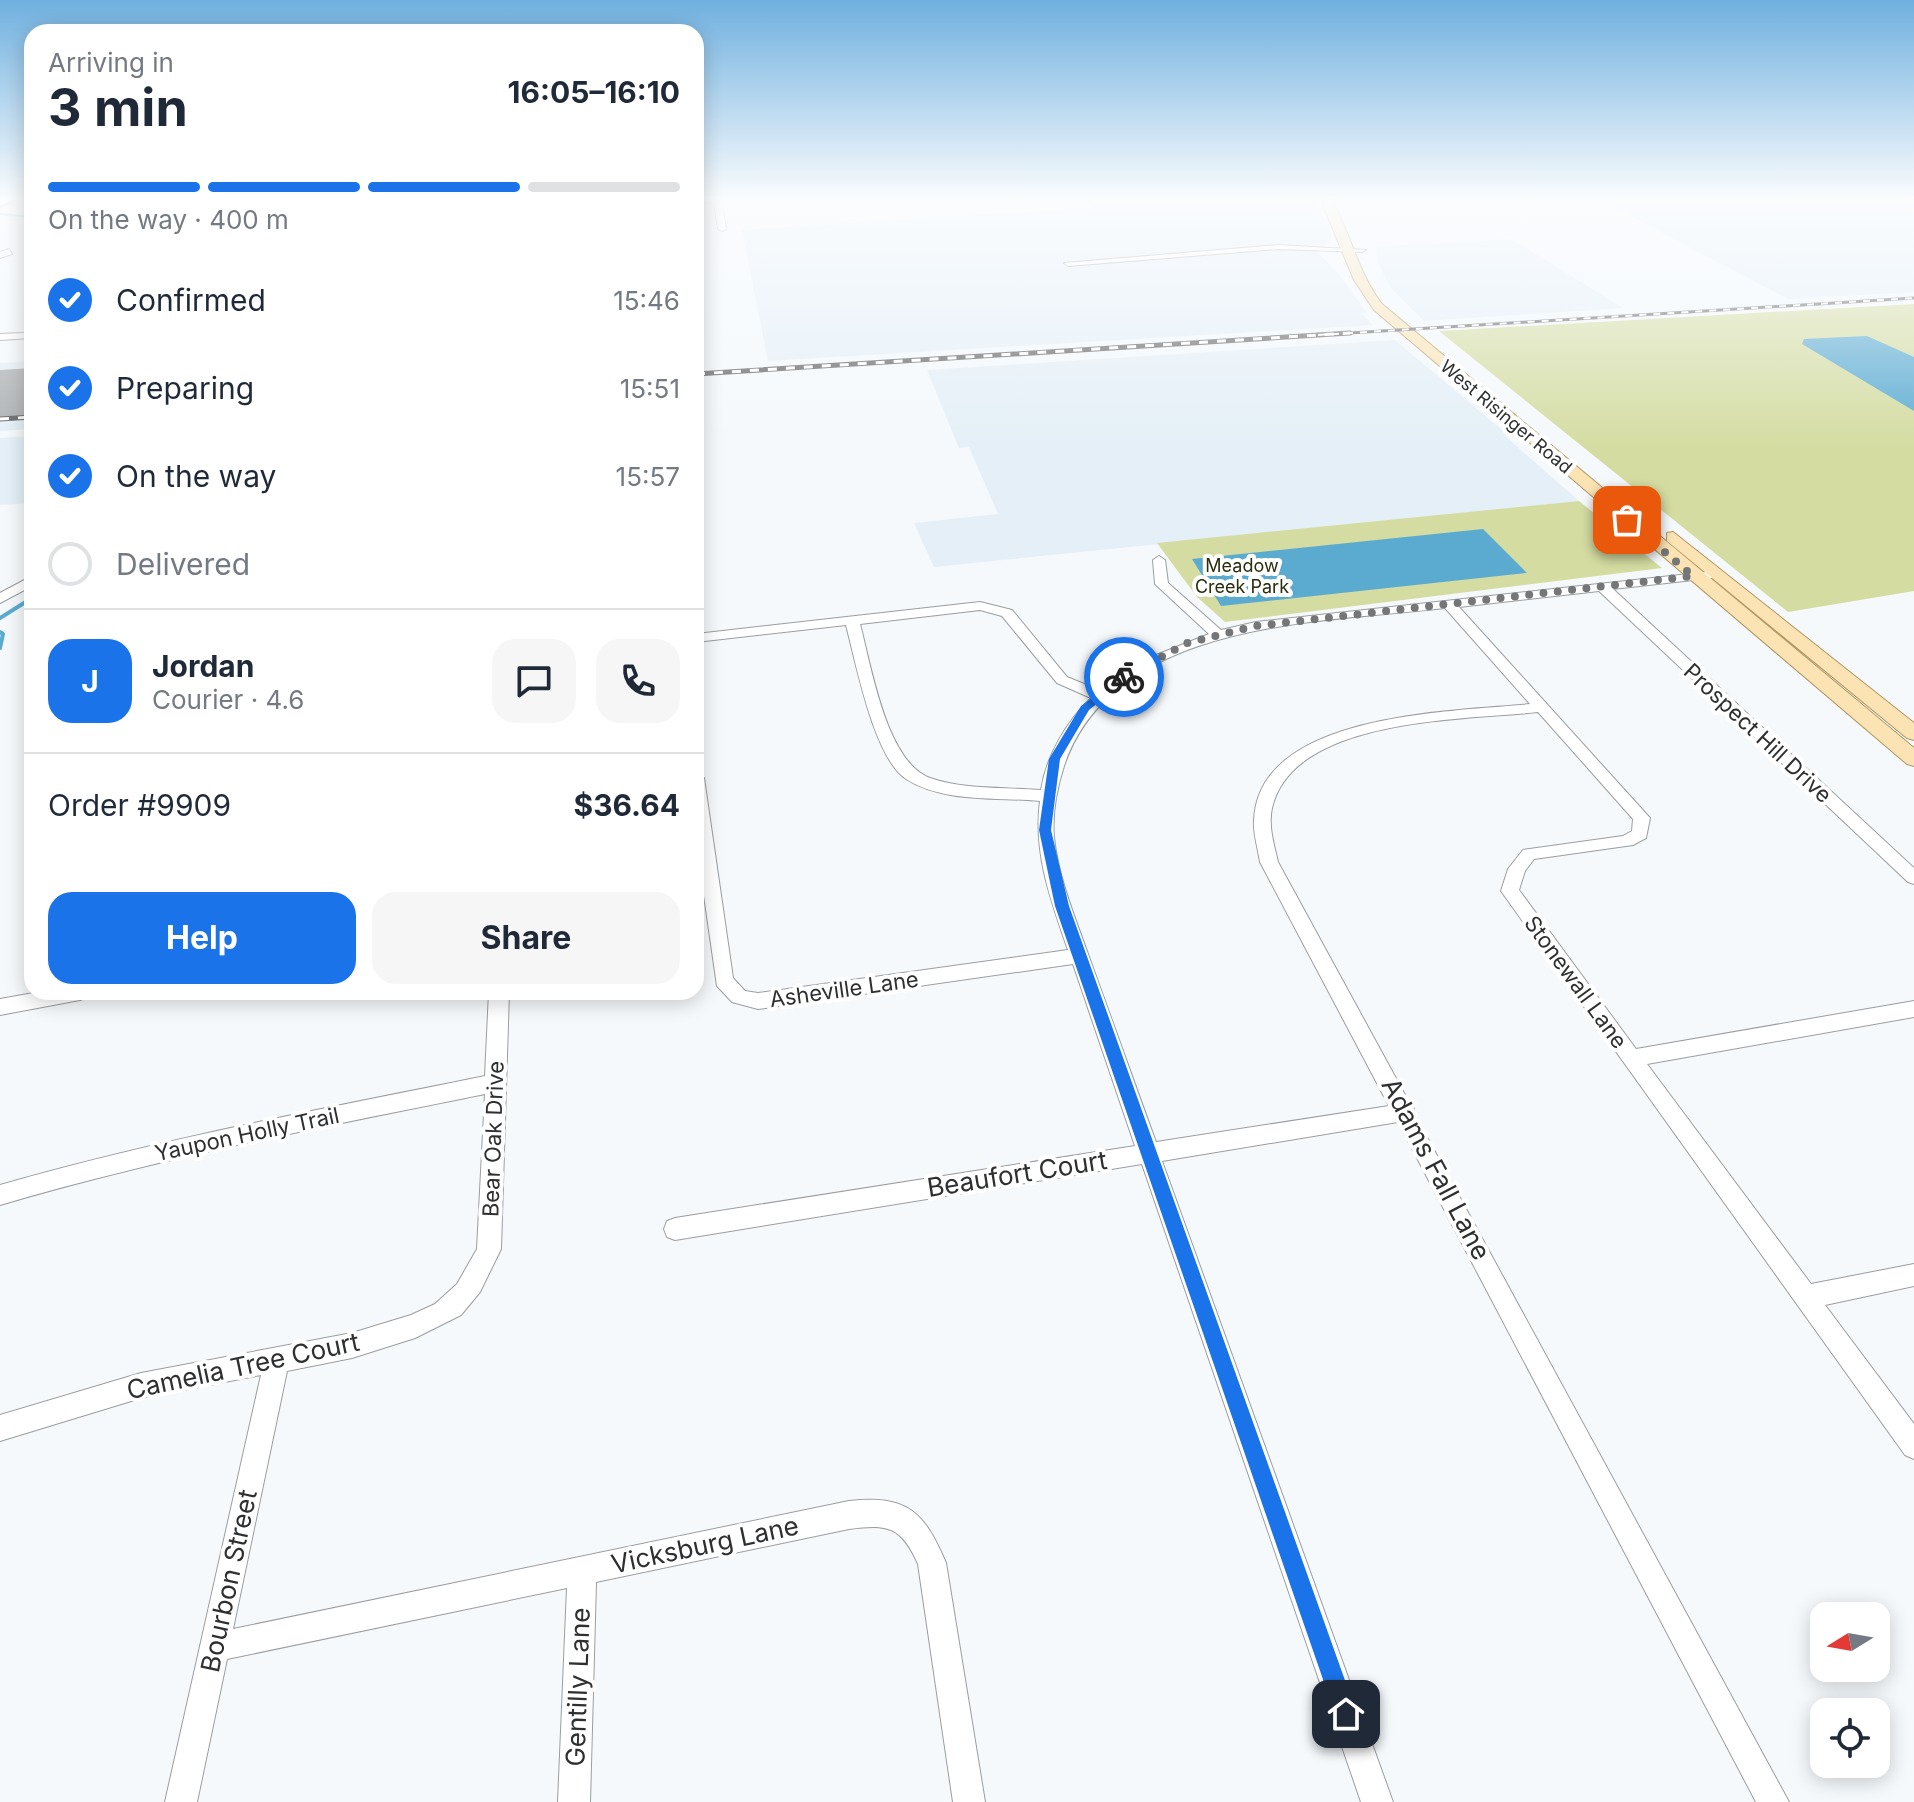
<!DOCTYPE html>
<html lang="en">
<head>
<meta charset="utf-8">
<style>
  :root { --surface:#fff; --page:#f6f6f7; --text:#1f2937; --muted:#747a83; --line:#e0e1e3; --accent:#1a73e8 }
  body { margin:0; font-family:Inter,sans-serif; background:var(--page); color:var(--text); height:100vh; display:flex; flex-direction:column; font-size:30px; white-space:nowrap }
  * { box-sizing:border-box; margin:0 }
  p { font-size:26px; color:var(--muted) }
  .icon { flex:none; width:44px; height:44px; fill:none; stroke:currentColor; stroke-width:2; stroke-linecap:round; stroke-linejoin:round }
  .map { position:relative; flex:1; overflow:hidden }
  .sheet { position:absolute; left:24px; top:24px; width:680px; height:976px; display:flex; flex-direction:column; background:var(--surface); border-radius:24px; box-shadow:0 4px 20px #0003 }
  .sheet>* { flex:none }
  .needle { width:52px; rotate:259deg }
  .tools { position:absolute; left:1810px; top:1602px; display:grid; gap:16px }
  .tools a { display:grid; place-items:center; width:80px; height:80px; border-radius:16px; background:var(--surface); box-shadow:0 4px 20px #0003; font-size:40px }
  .pin { position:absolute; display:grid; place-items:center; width:68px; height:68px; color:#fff; margin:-34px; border-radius:16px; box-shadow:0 4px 12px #0006 }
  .courier { position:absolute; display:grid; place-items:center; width:80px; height:80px; margin:-40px; border:6px solid #1a73e8; border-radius:50%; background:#fff; color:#222; box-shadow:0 2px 10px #0007 }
  .headline em { font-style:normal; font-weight:700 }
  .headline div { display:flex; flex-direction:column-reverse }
  .headline { display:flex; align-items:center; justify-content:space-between; height:136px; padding:0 24px }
  h1 { font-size:52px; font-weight:700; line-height:60px }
  .bar { display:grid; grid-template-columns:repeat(4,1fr); gap:12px 8px; align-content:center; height:96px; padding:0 24px }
  .bar i { height:10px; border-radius:6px; background:var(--line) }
  .bar .active { background:var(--accent) }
  .bar p { grid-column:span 4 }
  .line { display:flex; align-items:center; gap:20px; padding:0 24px; border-top:2px solid var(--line) }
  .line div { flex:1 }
  .round { display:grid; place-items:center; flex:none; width:84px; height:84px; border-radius:24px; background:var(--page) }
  ol { padding:0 24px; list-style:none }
  li { display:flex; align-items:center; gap:24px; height:88px }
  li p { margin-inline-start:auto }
  li .icon { padding:8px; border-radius:50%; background:var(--accent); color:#fff; stroke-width:4 }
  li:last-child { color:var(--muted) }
  li i { width:44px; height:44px; border:4px solid var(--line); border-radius:50% }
  .button { display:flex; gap:16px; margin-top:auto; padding:16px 24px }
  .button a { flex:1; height:92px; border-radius:24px; background:var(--accent); color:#fff; font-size:32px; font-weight:700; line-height:92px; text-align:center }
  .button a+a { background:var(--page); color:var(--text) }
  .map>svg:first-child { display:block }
  .built { fill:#e4eff7 }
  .green { fill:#d4dca1 }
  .water { fill:#5babd1 }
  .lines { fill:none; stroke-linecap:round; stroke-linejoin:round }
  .stream-far1 { stroke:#5babd1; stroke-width:2 }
  .stream { stroke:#5babd1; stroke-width:4 }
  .taxiway { fill:#abaeb0; fill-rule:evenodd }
  .runway { fill:#abaeb0; fill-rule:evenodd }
  .minor-casing { stroke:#9a9ea1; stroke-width:2 }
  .major-casing { stroke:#b19865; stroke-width:2 }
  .minor { fill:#fff; fill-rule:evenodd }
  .major { fill:#fbe3b3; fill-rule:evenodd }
  .rail-far1-casing { stroke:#616264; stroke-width:3 }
  .rail-casing { stroke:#616264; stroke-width:5 }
  .rail-far1 { stroke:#fff; stroke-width:2; stroke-dasharray:7; stroke-linecap:butt }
  .rail { stroke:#fff; stroke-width:3; stroke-dasharray:9; stroke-linecap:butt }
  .route { fill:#1a73e8 }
  .done { stroke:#747677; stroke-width:8; stroke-dasharray:0 14.4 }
  .labels { text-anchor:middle; stroke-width:8; stroke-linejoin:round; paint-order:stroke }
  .far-street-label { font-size:18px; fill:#2e2f30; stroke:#fff }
  .far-park-label { font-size:18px; fill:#2a2d0d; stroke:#fff }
  .street-label { font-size:22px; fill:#2e2f30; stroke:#fff }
  .near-street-label { font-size:26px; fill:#2e2f30; stroke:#fff }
</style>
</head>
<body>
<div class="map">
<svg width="1914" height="1802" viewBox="0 0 1914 1802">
  <rect width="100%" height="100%" fill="#f5f9fc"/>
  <path class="built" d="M1084,198H1312L1331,230V242L1316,251L1338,273L1367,313L1361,314L1373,325L768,361L742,230L1091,208Z
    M1596,198H1914V292L1788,299Z
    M1511,239L1623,308L1424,321L1390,287L1379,265L1376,247Z
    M1395,340L1508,435L1505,436L1579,501L934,567L914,523L998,514L969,447L959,448L927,370Z
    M32,361V429L0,431V363Z
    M32,436V503L0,505V438Z"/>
  <path class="green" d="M1914,304V591L1788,612L1439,331Z
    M1579,501L1662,568L1225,622L1197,597L1157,543Z"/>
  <path class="water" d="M1867,336L1914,357V411L1802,344L1804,339Z
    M1483,529L1527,573L1221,606L1192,559Z"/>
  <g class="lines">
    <path class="stream-far1" d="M0,207L22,198
      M0,214L32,217"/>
    <path class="stream" d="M0,618L32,598
      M0,632L3,634L0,648"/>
    <path class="taxiway" d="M32,368V384L0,386V370Z"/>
    <path class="runway" d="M32,377V419L0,421V379Z"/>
    <g class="minor-casing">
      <path id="minor" d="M721,198L726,229L722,231L718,229L714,202L696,203V199Z
        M1278,245L1366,250L1362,252L1278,249L1068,266L1064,263Z
        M9,249L12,254L0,258V252Z
        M32,327L30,338L0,340V334L24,333Z
        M1159,556L1165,560L1168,583L1221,630L1256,622L1716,571V577L1711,578L1613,589L1914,868V884L1908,882L1599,591L1459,607L1650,818L1646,838L1633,845L1534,859L1525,871L1519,890L1636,1049L1914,1001V1017L1647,1064L1811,1284L1914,1264V1286L1825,1305L1914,1424V1459L1905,1455L1501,891L1508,869L1523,850L1623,836L1632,831L1633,819L1538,712C1465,720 1293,717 1272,808C1268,826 1274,844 1278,862L1410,1104L1413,1106L1415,1115L1789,1802H1756L1398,1122L1162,1161L1393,1802H1361L1142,1164L675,1240L667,1237L664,1229L667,1221L675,1218L1135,1146L1073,964L758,1009L732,1002L717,986L696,840V773L704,778L733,978L745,991L758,993L1068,950C1051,901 1033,853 1040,801C998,797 943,803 906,779C874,758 856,663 846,625L696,642V634L980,602L1012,610L1067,677L1099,690L1136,663L1209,634L1155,584L1153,560ZM1445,608L1530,704C1454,712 1259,712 1254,820C1253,834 1258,848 1260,862L1389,1106L1156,1142C1133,1080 1111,1016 1088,954C1075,917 1058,877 1054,837C1052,814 1057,788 1064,766C1114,620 1319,623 1445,608ZM980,610L1002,616L1057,683L1091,698C1067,721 1046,756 1041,790C1005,787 965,790 930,778C886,762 871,665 860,624Z
        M32,576V586L0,603V593Z
        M39,992H90L87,997L80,1000L0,1015V999Z
        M489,992H509L501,1249L480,1292L461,1315L415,1338L352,1358L287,1371L233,1629L849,1501C907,1495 924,1511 946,1563L985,1802H953L918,1564C901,1526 888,1524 849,1529L596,1582L590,1802H558L567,1588L227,1659L197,1802H165L261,1375L141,1398L0,1441V1415L141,1373L352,1333L411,1315L435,1304L457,1284L477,1249L485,1094C322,1127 159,1158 0,1205V1185C160,1139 323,1109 485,1076Z"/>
    </g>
    <g class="major-casing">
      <path id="major" d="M1320,198H1330C1351,232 1357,272 1382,304L1914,748V766L1907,764L1374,310L1354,280Z
        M1673,532L1914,723V740L1907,738L1667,541V533Z"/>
    </g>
    <use href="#minor" class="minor"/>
    <use href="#major" class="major"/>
    <g class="rail-far1-casing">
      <path id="rail-far1" d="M1318,335L1914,298"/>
    </g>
    <g class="rail-casing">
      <path id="rail" d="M696,374L1350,333
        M0,419L32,417"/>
    </g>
    <use href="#rail-far1" class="rail-far1"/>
    <use href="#rail" class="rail"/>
  </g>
  <linearGradient id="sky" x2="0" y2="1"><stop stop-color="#6fb0df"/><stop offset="0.44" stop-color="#fafcfe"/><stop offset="1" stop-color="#fafcfe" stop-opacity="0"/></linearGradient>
  <rect width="1914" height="450" fill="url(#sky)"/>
  <path class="route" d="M1124,673L1128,679L1089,710L1060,759L1051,830L1069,906L1357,1714L1354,1721L1346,1724L1338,1721L1335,1714L1055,906L1039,830L1049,759L1081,706Z"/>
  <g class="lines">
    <path class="done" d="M1124,677L1187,643L1256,626L1693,576L1627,520"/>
  </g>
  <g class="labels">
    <g class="far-street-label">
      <text transform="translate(1506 417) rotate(40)" y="6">West Risinger Road</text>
    </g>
    <g class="far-park-label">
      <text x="1242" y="572">Meadow<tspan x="1242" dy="21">Creek Park</tspan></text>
    </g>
    <g class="street-label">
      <text transform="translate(1758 733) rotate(43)" y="8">Prospect Hill Drive</text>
      <text transform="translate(1576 982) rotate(54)" y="8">Stonewall Lane</text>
      <text transform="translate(844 989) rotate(-8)" y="8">Asheville Lane</text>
      <text transform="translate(247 1134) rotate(-12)" y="8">Yaupon Holly Trail</text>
      <text transform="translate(493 1139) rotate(-88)" y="8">Bear Oak Drive</text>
    </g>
    <g class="near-street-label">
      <text transform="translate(1436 1169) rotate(62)" y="9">Adams Fall Lane</text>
      <text transform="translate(1017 1174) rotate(-9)" y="9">Beaufort Court</text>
      <text transform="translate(243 1366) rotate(-12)" y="9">Camelia Tree Court</text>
      <text transform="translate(705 1545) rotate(-12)" y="9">Vicksburg Lane</text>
      <text transform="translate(229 1581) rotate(-78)" y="9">Bourbon Street</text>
      <text transform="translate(578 1687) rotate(-88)" y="9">Gentilly Lane</text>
    </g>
  </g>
</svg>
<div class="tools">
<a><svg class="needle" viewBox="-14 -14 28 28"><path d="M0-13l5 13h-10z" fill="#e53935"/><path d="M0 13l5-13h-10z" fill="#747a83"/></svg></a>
<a><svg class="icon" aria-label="locate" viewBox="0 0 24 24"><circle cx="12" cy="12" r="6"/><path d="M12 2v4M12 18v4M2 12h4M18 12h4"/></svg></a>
</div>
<div class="pin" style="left:1627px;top:520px;background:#ea580c"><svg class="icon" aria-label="bag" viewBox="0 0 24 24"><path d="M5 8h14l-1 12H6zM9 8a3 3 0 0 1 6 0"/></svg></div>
<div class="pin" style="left:1346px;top:1714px;background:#1f2937"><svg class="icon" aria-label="home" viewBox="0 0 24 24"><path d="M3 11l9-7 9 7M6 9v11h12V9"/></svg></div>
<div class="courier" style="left:1124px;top:677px"><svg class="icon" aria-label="bike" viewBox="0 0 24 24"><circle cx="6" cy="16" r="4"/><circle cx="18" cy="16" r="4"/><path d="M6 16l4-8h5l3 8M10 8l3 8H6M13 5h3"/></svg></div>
<section class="sheet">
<div class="headline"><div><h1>3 min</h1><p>Arriving in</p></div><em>16:05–16:10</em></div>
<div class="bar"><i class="active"></i><i class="active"></i><i class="active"></i><i></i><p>On the way · 400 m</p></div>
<ol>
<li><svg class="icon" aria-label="check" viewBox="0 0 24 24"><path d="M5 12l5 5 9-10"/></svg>Confirmed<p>15:46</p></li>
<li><svg class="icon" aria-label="check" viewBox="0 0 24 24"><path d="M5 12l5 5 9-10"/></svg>Preparing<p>15:51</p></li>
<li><svg class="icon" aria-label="check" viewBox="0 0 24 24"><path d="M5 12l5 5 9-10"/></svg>On the way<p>15:57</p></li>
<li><i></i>Delivered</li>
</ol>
<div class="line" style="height:144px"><b class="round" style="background:var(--accent);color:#fff">J</b><div><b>Jordan</b><p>Courier · 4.6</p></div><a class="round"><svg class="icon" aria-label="chat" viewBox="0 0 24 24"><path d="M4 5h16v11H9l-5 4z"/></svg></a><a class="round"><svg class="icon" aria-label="phone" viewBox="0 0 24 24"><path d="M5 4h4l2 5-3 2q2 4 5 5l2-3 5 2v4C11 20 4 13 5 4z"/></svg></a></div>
<div class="line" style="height:104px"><div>Order #9909</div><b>$36.64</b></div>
<div class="button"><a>Help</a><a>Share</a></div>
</section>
</div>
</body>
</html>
